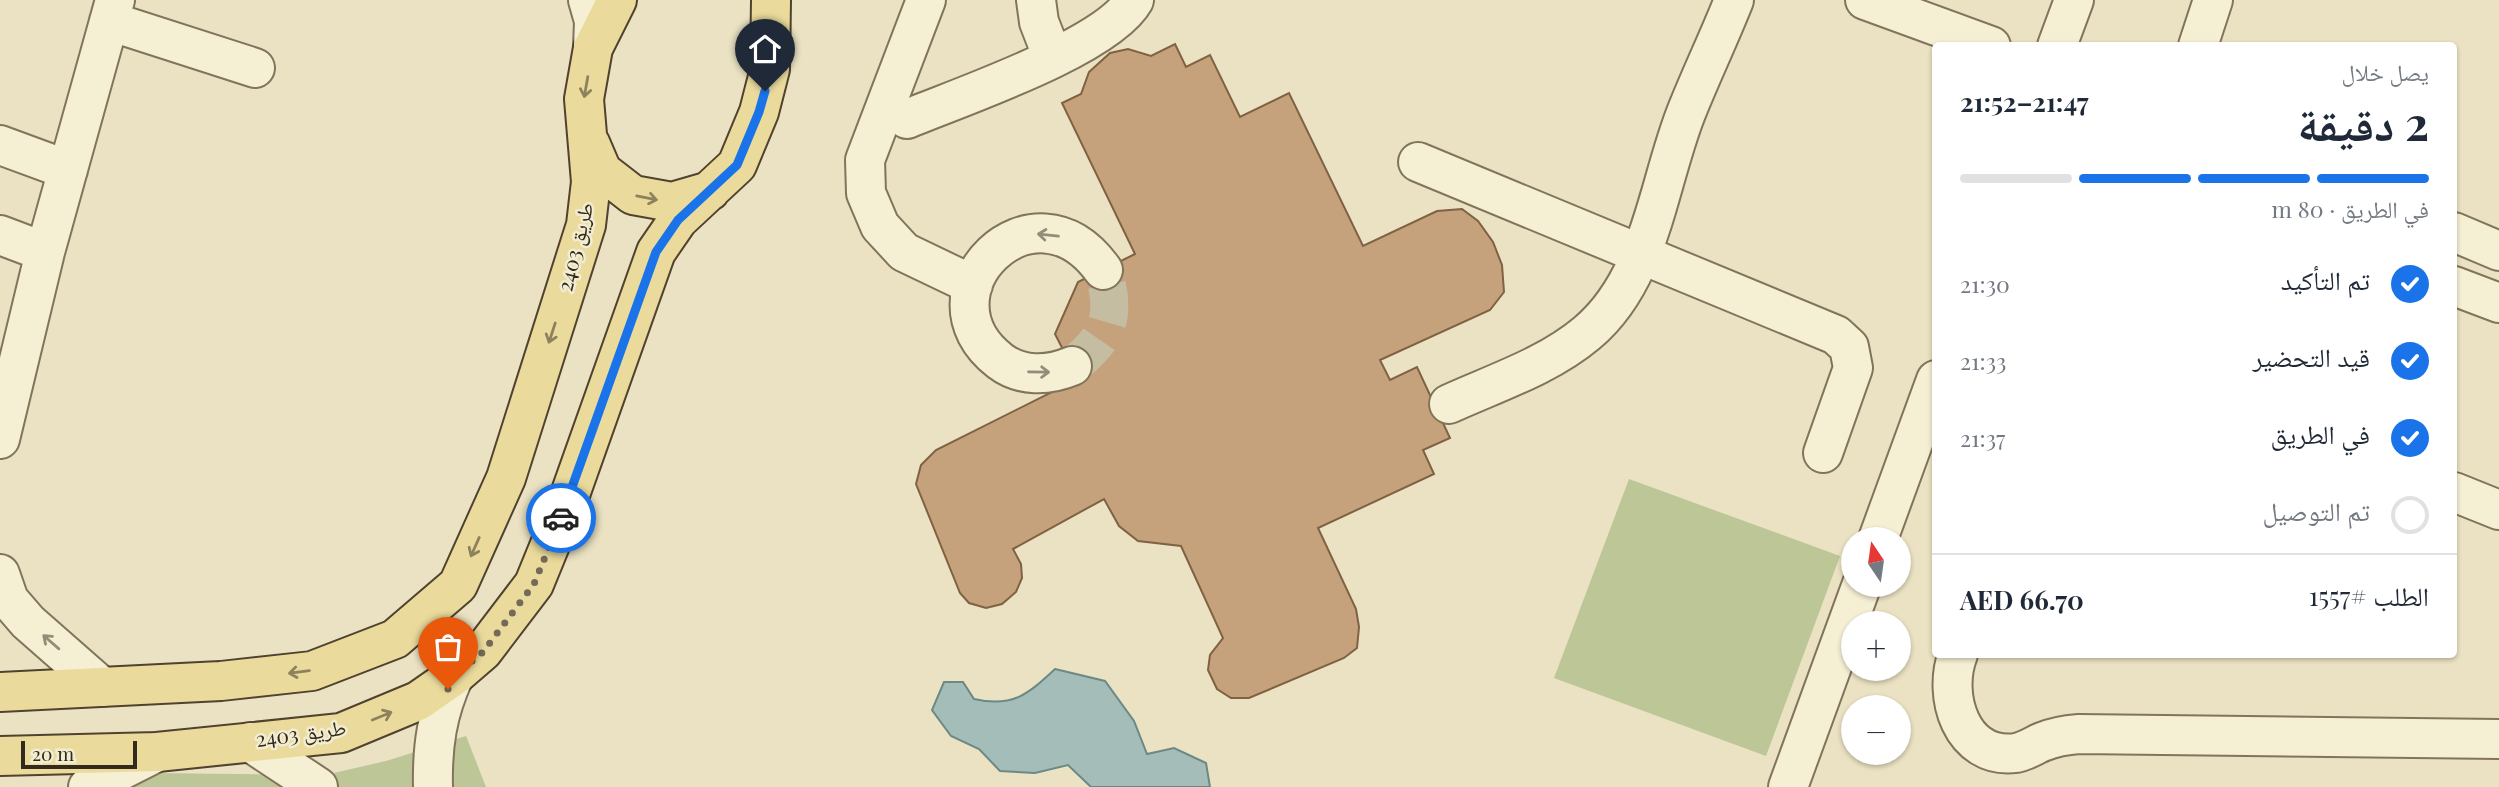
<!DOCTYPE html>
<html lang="ar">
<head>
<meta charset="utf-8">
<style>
  :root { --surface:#fff; --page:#f2f2f3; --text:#1f2937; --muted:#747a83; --line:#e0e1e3; --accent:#1a73e8 }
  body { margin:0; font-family:"Playfair Display","Noto Naskh Arabic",serif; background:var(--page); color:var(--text); direction:rtl; height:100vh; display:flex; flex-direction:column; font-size:26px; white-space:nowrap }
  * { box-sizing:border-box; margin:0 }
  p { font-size:23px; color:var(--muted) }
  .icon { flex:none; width:38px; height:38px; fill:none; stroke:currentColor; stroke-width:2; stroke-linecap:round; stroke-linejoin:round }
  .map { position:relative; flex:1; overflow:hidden; direction:ltr }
  .details { position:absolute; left:1932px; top:42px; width:525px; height:616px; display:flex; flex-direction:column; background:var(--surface); border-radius:7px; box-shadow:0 2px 5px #0004; direction:rtl }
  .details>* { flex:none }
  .needle { width:46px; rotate:347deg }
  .controls { position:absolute; left:1841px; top:527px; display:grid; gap:14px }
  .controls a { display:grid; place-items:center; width:70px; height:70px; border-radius:50%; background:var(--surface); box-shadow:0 2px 5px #0004; font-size:35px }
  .scale { position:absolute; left:21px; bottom:18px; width:116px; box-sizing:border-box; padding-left:7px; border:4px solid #332a1e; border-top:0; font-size:19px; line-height:24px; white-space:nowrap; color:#332a1e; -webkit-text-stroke:5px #f2ecd1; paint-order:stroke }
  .pin { position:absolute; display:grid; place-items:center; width:60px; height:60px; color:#fff; margin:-72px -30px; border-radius:50% 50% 50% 0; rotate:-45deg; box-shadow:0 0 7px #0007 }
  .pin .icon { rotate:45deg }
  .courier { position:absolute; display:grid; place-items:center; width:70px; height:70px; margin:-35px; border:5px solid #1a73e8; border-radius:50%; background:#fff; color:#222; box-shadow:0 2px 9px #0007 }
  .summary em { font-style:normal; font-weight:700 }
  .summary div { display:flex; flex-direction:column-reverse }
  .summary { display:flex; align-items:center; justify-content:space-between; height:119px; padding:0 28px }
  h1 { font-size:46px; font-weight:700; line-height:52px }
  .bar { display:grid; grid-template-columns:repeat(4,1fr); gap:10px 7px; align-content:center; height:84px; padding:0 28px }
  .bar i { height:9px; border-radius:5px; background:var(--line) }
  .bar .selected { background:var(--accent) }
  .bar p { grid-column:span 4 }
  .line { display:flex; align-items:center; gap:18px; padding:0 28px; border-top:2px solid var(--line) }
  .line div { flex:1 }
  ol { padding:0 28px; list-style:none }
  li { display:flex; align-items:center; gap:21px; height:77px }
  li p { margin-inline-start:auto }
  li .icon { padding:7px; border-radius:50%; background:var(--accent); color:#fff; stroke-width:4 }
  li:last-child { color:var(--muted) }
  li i { width:38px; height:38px; border:4px solid var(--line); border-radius:50% }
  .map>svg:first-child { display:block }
  .green { fill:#bcc697 }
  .water { fill:#a4bdb8; stroke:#6c8985; stroke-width:2 }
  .building { fill:#c5a27b; stroke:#7f6143; stroke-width:2 }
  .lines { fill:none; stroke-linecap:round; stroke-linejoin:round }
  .minor-tunnel { stroke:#c5bda1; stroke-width:38; stroke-dasharray:38 19; stroke-linecap:butt }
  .minor-casing { stroke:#82745b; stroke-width:42 }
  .major-casing { stroke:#50422f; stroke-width:42 }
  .minor { stroke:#f5efd4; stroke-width:38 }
  .major { stroke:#eadb9c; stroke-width:38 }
  .oneway { stroke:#8e825d }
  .oneway2 { stroke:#948c79 }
  .done { stroke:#736a57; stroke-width:7; stroke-dasharray:0 12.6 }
  .route { stroke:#1a73e8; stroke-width:9 }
  .labels { text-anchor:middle; stroke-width:5; stroke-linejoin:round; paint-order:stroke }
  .street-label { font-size:21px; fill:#332a1e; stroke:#f2ecd1 }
</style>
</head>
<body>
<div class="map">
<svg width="2499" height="787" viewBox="0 0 2499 787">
  <rect width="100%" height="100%" fill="#eae2c2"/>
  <path class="green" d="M1629,479L1840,556L1766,756L1554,678Z
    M466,736L486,787H125L151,773L325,775L386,761Z"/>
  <path class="water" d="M1055,669L1105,681L1134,721L1147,754L1174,748L1206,763L1210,787H1091L1068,765L1035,773L1000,771L979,749L951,736L932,710L944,682H963L974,699C1013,708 1028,694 1055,669Z"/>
  <path class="building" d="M1175,44L1186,67L1210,55L1240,117L1289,93L1363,246L1437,211L1462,209L1478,221L1493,242L1502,265L1504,292L1490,310L1380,360L1390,380L1417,367L1450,438L1423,450L1434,474L1318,528L1356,609L1359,627L1357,648L1344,658L1249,698H1231L1217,689L1208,670L1210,655L1223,638L1181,546L1138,541L1119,526L1104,499L1013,549L1021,564L1022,578L1016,592L1002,604L986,608L969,603L960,593L916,484L921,465L936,450L1078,379L1055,334L1078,282L1135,254L1062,103L1081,94L1089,72L1110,53L1128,49L1151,56Z"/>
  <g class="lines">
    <path class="minor-tunnel" d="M1072,366C1109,337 1117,316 1103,270"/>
    <g class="minor-casing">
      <path id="minor" d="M588,0L594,21L593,48
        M926,0L865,160L866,193L880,226L904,252L973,285
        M1036,0L1039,22L1053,58
        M1865,0L1991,46
        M109,21L255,68
        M2057,46L2074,0
        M2198,46L2213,0
        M907,119C960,97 1108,47 1134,0
        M0,145L68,170
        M1418,162L1836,335L1849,347L1853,368L1823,453
        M2454,232L2499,251
        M0,235L45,252
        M2454,286L2499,303
        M1072,366C1048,376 1021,377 1000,361C913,294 1033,172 1103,270
        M1449,404C1495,383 1548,366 1587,333C1651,279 1657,187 1686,113C1701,75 1719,38 1734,0
        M0,439L45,252L115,0
        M2454,492L2499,510
        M1878,539L1936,380
        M0,574L9,600L28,622L102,687
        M1958,654C1942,695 1961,760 2016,753C2026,751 2033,746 2042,742C2054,737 2066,735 2079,734L2499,739
        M250,742L318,787
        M88,787L157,752
        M433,787C432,746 437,713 454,676
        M1788,787L1862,584"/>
    </g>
    <g class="major-casing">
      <path id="major" d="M590,143L602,171L633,195L672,202L710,191
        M0,692L221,681L312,671L395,639L458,585L506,478L586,225L591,182L584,99L593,48L617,0
        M0,756L157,752L341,733L418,701L454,676L483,651L534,584L567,503L656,252L678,220L737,165L759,112L770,69L771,0"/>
    </g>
    <use href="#minor" class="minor"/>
    <use href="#major" class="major"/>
  </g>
  <defs><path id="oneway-shaft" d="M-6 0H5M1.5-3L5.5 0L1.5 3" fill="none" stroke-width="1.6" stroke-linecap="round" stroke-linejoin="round" transform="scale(1.75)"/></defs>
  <g class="oneway">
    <use href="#oneway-shaft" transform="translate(586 87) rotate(100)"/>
    <use href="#oneway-shaft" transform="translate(647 198) rotate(11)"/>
    <use href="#oneway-shaft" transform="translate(552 333) rotate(108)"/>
    <use href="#oneway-shaft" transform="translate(475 547) rotate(114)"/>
    <use href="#oneway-shaft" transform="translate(299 672) rotate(173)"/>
    <use href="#oneway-shaft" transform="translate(382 716) rotate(-22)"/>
  </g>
  <g class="oneway2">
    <use href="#oneway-shaft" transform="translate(1048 235) rotate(-174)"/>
    <use href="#oneway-shaft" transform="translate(1039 372) rotate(1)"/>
    <use href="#oneway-shaft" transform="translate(51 642) rotate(-139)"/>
  </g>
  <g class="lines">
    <path class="done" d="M448,689L454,676L483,652L534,584L561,518"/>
    <path class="route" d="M561,518L656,252L678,220L737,165L759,112L765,91"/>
  </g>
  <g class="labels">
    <g class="street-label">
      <text transform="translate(576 247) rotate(-76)" y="7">طريق 2403</text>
      <text transform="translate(301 734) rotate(-8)" y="7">طريق 2403</text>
    </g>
  </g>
</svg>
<div class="controls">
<a><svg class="needle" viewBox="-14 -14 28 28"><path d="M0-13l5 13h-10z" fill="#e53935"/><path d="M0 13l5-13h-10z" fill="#747a83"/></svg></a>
<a>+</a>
<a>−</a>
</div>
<div class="scale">20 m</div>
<div class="pin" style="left:448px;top:689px;background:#ea580c"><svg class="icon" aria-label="bag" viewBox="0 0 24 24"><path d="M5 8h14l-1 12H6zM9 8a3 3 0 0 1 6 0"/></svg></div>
<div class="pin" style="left:765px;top:91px;background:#1f2937"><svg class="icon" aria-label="home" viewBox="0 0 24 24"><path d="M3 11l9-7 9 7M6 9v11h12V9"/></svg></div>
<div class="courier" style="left:561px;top:518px"><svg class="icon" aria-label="car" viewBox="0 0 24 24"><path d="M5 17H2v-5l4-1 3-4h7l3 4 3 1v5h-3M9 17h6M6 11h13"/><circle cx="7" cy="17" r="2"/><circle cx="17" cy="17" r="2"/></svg></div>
<section class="details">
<div class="summary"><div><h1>2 دقيقة</h1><p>يصل خلال</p></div><em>21:47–21:52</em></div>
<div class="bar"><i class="selected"></i><i class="selected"></i><i class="selected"></i><i></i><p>في الطريق · 80 m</p></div>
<ol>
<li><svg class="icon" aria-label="check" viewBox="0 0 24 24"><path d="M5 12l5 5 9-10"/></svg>تم التأكيد<p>21:30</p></li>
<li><svg class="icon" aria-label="check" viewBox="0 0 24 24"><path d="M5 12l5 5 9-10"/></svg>قيد التحضير<p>21:33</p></li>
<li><svg class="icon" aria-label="check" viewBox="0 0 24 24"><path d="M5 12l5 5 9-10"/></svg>في الطريق<p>21:37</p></li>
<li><i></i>تم التوصيل</li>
</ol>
<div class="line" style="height:91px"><div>الطلب #1557</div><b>AED 66.70</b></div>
</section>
</div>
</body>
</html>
